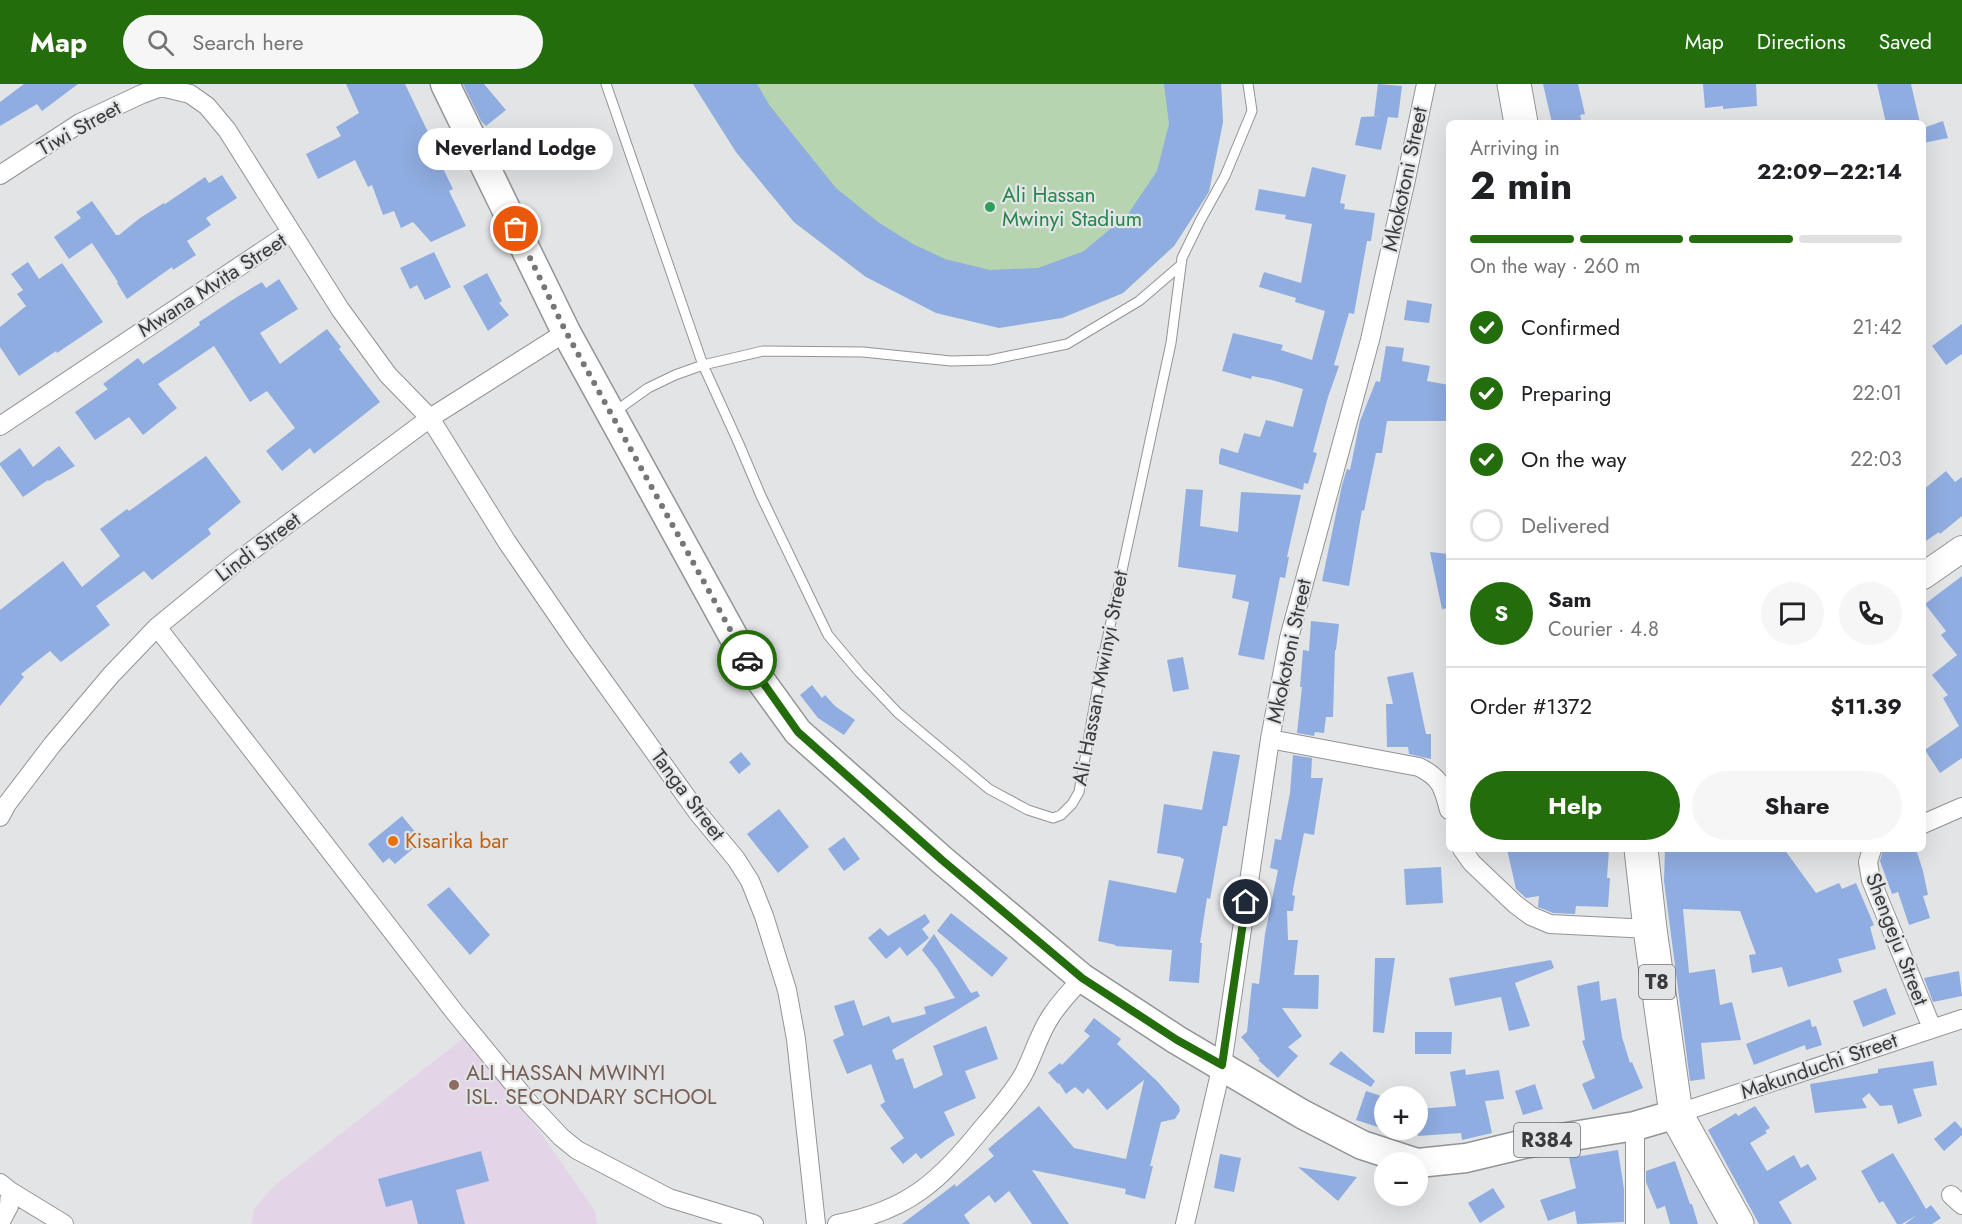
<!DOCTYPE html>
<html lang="en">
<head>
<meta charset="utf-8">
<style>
  :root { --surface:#fff; --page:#f6f6f6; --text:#202124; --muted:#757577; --line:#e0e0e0; --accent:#246d0d }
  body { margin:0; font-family:Jost,sans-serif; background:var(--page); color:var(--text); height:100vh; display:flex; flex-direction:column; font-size:22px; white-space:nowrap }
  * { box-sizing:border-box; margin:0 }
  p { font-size:20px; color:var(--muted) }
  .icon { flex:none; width:33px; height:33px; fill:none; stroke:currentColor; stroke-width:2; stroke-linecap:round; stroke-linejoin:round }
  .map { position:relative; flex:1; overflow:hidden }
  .sheet { position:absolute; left:1446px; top:36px; width:480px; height:732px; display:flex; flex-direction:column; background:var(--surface); border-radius:9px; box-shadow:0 6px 24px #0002 }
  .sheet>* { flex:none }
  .tools { position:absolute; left:1374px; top:1002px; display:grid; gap:12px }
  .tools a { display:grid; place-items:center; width:54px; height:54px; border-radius:50%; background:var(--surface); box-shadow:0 6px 24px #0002; font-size:30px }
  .pin { position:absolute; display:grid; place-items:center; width:51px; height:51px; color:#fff; margin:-26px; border:3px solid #fff; border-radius:50%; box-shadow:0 2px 6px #0007 }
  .courier { position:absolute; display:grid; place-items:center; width:60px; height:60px; margin:-30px; border:4px solid #246d0d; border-radius:50%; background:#fff; color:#222; box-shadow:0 2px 8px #0007 }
  .bubble { position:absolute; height:42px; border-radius:21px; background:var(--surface); box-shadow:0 6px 24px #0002; font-size:20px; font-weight:700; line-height:42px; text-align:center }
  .headline em { font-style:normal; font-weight:700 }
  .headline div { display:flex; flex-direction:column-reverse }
  .headline { display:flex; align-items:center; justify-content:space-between; height:102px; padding:0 24px }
  h1 { font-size:39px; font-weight:700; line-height:45px }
  .bar { display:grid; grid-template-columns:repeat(4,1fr); gap:9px 6px; align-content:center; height:72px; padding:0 24px }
  .bar i { height:8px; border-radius:4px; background:var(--line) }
  .bar .active { background:var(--accent) }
  .bar p { grid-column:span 4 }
  .line { display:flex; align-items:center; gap:15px; padding:0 24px; border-top:2px solid var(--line) }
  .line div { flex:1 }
  .round { display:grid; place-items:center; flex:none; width:63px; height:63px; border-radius:32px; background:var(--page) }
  ol { padding:0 24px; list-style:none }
  li { display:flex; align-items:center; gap:18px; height:66px }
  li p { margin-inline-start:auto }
  li .icon { padding:6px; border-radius:50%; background:var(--accent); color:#fff; stroke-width:4 }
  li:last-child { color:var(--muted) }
  li i { width:33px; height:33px; border:3px solid var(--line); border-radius:50% }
  .primary-button { display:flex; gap:12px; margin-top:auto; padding:12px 24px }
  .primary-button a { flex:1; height:69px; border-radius:36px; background:var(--accent); color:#fff; font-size:24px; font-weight:700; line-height:69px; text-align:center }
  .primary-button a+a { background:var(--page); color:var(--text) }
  header { display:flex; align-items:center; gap:36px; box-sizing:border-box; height:84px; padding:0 30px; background:var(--accent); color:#fff }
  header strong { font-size:28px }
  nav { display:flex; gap:33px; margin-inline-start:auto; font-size:21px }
  .search { width:420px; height:54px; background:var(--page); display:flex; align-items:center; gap:15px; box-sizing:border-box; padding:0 21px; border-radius:33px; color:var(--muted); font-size:22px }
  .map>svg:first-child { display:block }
  .education { fill:#e3d4e7 }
  .green { fill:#b7d4b0 }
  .building { fill:#90ade1 }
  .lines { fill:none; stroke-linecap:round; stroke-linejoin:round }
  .lane-casing { stroke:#929395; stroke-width:11 }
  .street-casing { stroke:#929395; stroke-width:20 }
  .secondary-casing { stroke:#929395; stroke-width:28 }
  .primary-casing { stroke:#929395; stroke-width:31 }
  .highway-casing { stroke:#929395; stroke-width:35 }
  .lane { stroke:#fff; stroke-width:9 }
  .street { stroke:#fff; stroke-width:18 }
  .secondary { stroke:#fff; stroke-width:26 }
  .primary { stroke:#fff; stroke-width:28 }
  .highway { stroke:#fff; stroke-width:33 }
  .done { stroke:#757678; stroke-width:6; stroke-dasharray:0 10.8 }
  .route { stroke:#246d0d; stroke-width:8 }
  .leisure-dot { fill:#2e9e5b; stroke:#e2e4e6; stroke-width:2 }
  .food-dot { fill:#e8710a; stroke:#e2e4e6; stroke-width:2 }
  .education-dot { fill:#8d6e63; stroke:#e2e4e6; stroke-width:2 }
  .labels { text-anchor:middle; stroke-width:4.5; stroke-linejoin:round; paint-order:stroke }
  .shield { fill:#e2e4e6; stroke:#6c6e6f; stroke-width:1.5 }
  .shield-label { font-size:20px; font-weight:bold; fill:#3a3b3c }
  .street-label { font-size:21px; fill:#3a3b3c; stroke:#e2e4e6 }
  .leisure-label { font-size:21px; fill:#27864d; stroke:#e2e4e6; text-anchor:start }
  .food-label { font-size:21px; fill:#c56008; stroke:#e2e4e6; text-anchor:start }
  .education-label { font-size:21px; fill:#785e54; stroke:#e2e4e6; text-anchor:start }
</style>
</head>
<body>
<header>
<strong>Map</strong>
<div class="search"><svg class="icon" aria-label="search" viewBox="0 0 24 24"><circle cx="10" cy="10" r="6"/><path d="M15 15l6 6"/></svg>Search here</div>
<nav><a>Map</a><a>Directions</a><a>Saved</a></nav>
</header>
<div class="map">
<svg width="1962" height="1140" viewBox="0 0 1962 1140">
  <rect width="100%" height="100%" fill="#e2e4e6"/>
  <path class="education" d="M465,953L540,1048L595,1127L597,1140H252L254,1125L274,1102Z"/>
  <path class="green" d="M693,0H1221L1223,38L1209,108L1174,162L1123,209L1062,234L866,193L794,138L736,68Z"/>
  <path class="building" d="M24,0H78L42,27L37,20L0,42V18Z
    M346,0H405L438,69L436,70L453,105L449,107L466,142L431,158L413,138L401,144L394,127L383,131L372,101L368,103L355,76L318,95L306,70L341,52L336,43L359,29Z
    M463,0H484L506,26L486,42L481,37Z
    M693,0H757L770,22L836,104L878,138L913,160L945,175L990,186L1038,184L1084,167L1128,130L1157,87L1169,40L1164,0H1221L1223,38L1209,107L1205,114L1174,162L1123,209L1062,234L999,244L936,229L866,193L794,138L736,68Z
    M1378,0L1402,2L1398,34L1388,33L1381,66L1355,61L1361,33L1380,32H1374Z
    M1543,0H1578L1585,30L1580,31L1582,39H1552Z
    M1703,0H1756L1757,22L1723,25V22L1705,24Z
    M1877,0H1911L1920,39H1886Z
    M1943,37L1948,54L1923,59V44Z
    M507,48L520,64L503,78L493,60Z
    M1312,83L1346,91L1340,119L1345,120L1344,125L1375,129L1371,157H1367L1354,230L1349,229L1334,281L1339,282L1328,313L1313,368L1317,369L1308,400L1304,399L1303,406L1219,380V373L1221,364L1238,369L1244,349L1260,353L1266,336L1293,343L1303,305L1272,296L1252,292L1251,295L1222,287L1233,249L1283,261L1281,266L1312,276L1325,227L1295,218L1296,214L1259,203L1264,188L1301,199L1312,140L1285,135L1286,131L1255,126L1259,105L1305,113Z
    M222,91L237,114L206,134L211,141L187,157L196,171L173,186L172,183L127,215L117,199L118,198L92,159L69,175L54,153L81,134L76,128L92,117L116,151H119L140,134L164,119L165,120L205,93L209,99Z
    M434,168L451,203L425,216L417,201L410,205L400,184Z
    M28,178L39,195L62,179L103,238L57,269L56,267L19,292L0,263V243L26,222L17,210L23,206L11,190Z
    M487,189L502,217L499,219L509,231L488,247L463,202Z
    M279,195L298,225L260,249L280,280L327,245L341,263L339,265L380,318L314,370L310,364L282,387L266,367L295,344L267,307L250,318L214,262L158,300L177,324L143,351L129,333L95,356L75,328L108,305L103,300L138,274L143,280L200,241L199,238L237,213L262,198L266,204Z
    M1407,216L1432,220L1429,239L1404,236Z
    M1962,240V270L1946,281L1932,262Z
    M1386,262L1404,264L1402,277L1430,282L1427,297L1449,301V337H1387L1382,369H1376L1364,427L1362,426L1349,502L1322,497L1342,401L1347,385L1350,386L1360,337L1376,297L1380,298Z
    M59,362L75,382L49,397L48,396L23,413L0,381V379L20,364L33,383Z
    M206,372L241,418L208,445L211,450L152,496L144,487L96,522L110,541L61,578L50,567L21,590L24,593L0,622V526L63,477L82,503L120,472L100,445L127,425L129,427Z
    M1946,387L1955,398L1962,393V432L1940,450L1939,448L1923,459V406Z
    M1186,405L1203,406L1200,442L1238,448L1241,408L1301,411L1287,473H1289L1285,494L1280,493L1264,576L1238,571L1249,518L1232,514L1236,491L1178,483Z
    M1430,468L1449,470V524L1442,525Z
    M1962,492V674L1940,689L1925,666L1959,642L1943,614L1948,611L1932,591L1957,571L1941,551L1946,547L1925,520Z
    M1311,537L1339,540L1336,566H1335L1333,633H1326L1324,649L1315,648L1314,652L1297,649L1302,603H1300L1303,566L1309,567Z
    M1183,573L1189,605L1173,608L1167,576Z
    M1413,588L1426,650H1431V675L1409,670L1408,663H1387L1386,620H1393L1387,593Z
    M812,601L822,614L825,611L835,622L855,636L844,651L818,634L800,611Z
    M1213,667L1240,671L1227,742H1223L1210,815L1207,814L1200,859H1202L1199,899L1169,897L1172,866L1115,862L1116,861L1098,857L1109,796L1176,809L1184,775L1181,774V773L1157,769L1164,720L1202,726Z
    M741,668L751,680L739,690L729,678Z
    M1293,671L1312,674L1311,694H1323L1314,751L1304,749L1292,811L1295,812L1293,827H1287L1288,856H1298L1294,891H1319L1318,925L1282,924L1302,952L1288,963L1298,972L1278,994L1258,976L1260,975L1241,953L1247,948L1252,899L1259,900L1265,850L1278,786L1270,784L1275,755L1281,756L1290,709Z
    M779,725L809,763L778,789L747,750Z
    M402,732L417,750L411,756L416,762L395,780L389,774L383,779L368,760Z
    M844,753L860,775L844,787L828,765Z
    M1507,765H1609L1607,794H1610L1608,823L1576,822L1575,830L1553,829L1538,823L1539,812L1526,814L1516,805Z
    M1665,765H1784L1816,809L1839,799L1842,805L1856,799L1874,841L1870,843L1876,865L1838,875L1842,888L1788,903L1782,883L1752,889L1749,871L1756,870L1740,827L1683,825L1689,889L1715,885L1720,921L1732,918L1741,956L1701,959L1705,995L1690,997L1664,797Z
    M1883,765H1916L1923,787L1928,811L1923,812L1930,834L1909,841L1898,808L1892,810L1880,777Z
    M1441,783L1443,819L1406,821L1404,785Z
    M449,803L490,851L470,871L427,821Z
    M951,829L1008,874L992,893L937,847Z
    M925,830L930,838L922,845L929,854L907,872L900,863L886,875L868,854L880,844L888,852Z
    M934,850L971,909L977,907L980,912L892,966L896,976L903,974L914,1005L943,991L933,962L986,942L998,975L965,987L976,1014L944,1028L955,1051L947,1055L921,1075L916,1069L903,1080L890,1064L904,1054L880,1021L885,1018L871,980L847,990L833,956L844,951L834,922L854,916L863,942L889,932L892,939L926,930L924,923L955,914L937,885L922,866Z
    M1375,874H1395L1384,949L1373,948Z
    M1551,876L1554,884L1515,899L1530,942L1509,947L1501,913L1455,922L1449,894Z
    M1959,887L1962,912L1933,918L1924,894Z
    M1599,897L1601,917L1616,914L1622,953L1630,979L1632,978L1643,1004L1593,1026L1582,1000L1595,994L1582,957L1585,956L1577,902Z
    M1886,904L1896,930L1863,943L1853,917Z
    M1094,934L1121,955L1117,960L1157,997L1179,1022L1180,1027L1175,1035L1161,1038L1150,1082H1153L1145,1115L1125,1110L1126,1105L1032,1086L1069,1140H1032L1009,1107L995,1119L989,1111L964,1131L970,1140H902L955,1100L956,1103L994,1072L988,1065L1039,1022L1074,1064L1126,1075L1144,996L1107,1026L1088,1004L1083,1010L1075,1003L1066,1010L1059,999L1058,1000L1048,989L1060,979L1062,981L1090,952L1084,947Z
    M1810,935L1812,943L1816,942L1822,961L1806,966L1805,961L1754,981L1746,960Z
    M1415,948H1452L1451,970H1415Z
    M1341,967L1375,997L1371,1003L1329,980Z
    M1933,977L1937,1001L1913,1005L1922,1032L1898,1040L1892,1021L1880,1022L1869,1009L1862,1015L1867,1024L1815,1029L1810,1000L1878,989V985Z
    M1465,985L1466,991L1499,986L1504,1015L1485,1017L1492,1049L1462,1056L1461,1049L1418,1052V1025L1456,1022L1450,988Z
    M1535,1000L1543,1025L1523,1031L1515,1007Z
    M1366,1007L1384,1013V1045L1356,1036Z
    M1755,1022L1770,1044L1765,1047L1767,1049L1750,1059L1767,1087L1794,1071L1801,1084L1808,1080L1817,1095L1779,1118L1792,1140H1759L1708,1046L1736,1029L1738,1032Z
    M1955,1037L1962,1045V1051L1944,1067L1934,1055Z
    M1618,1066L1624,1105V1138L1577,1140L1575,1127L1548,1137L1540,1116L1576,1104L1569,1074Z
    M481,1067L489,1097L456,1106L465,1140H418L412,1116L386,1123L378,1095Z
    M1893,1069L1926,1125L1931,1121L1941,1134L1932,1140H1905L1917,1131L1902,1140H1897L1883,1117L1879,1119L1861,1087Z
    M1220,1070L1241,1074L1234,1108L1214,1104Z
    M1675,1077L1690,1120H1692L1698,1140H1670L1665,1122L1657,1125L1646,1098V1087Z
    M1298,1083L1357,1093L1338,1117Z
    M1493,1104L1505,1123L1480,1139L1468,1119Z"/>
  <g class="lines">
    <g class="lane-casing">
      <path id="lane" d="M606,0L703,281L739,360L761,412L828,551L860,589L898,629L989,705L1028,726L1053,734L1061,731L1072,720L1079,708L1101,584L1171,259L1182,174L1200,137L1225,92L1252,27L1248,0
        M613,329L648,304L675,291L703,281L763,267L863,268L951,277L990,276L1067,260L1139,217L1181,181"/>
    </g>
    <g class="street-casing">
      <path id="street" d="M160,0L161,3L190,10L207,22L227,46L340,225L388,291L430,334L507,458L577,560L698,729L736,775L750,797L764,832L787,906L796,955L816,1140
        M0,91L80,39L142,10L161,3
        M0,342L291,148
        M157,543L456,930L530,1020L561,1053L577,1066L669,1114L754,1140
        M1270,655L1419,683C1441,694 1443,703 1449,726
        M0,733L7,720L52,661L111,591L157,543L234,480L430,334L566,248
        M1923,740L1962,723
        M1462,765L1472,779L1515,820L1531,832L1550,840L1650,845
        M1872,765L1868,778L1871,796L1932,944
        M1676,1030L1962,935
        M1635,1042V1140
        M0,1099L10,1107L9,1122L0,1139
        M10,1107L64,1140
        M1951,1111L1962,1121
        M837,1140C910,1126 939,1097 984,1042C998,1026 1013,1008 1023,991C1034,971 1039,948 1053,929C1061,917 1072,906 1082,894
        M1185,1140L1222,981L1270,655L1289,554L1370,256L1405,100L1426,0"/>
    </g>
    <g class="secondary-casing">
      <path id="secondary" d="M1923,492L1962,465"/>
    </g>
    <g class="primary-casing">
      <path id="primary" d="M445,0L566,248L748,579L798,648L942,776L1082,894L1177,956L1302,1030L1362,1061L1414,1078
        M1418,1079L1466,1074L1524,1060L1635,1042L1676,1030"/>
    </g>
    <g class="highway-casing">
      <path id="highway" d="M1514,0L1521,39
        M1641,765L1650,845L1676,1030L1737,1140"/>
    </g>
    <use href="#lane" class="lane"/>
    <use href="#street" class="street"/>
    <use href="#secondary" class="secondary"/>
    <use href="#primary" class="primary"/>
    <use href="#highway" class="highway"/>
  </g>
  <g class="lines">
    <path class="done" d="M516,145L566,248L747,576"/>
    <path class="route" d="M747,576L798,648L942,776L1082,894L1177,956L1222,981L1246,818"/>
  </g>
  <circle class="leisure-dot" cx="990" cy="123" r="6"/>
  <circle class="food-dot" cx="393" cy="757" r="6"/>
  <circle class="education-dot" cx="454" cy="1001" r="6"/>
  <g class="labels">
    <g class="shield">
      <rect x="1639" y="881" width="36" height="34" rx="4.5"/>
      <rect x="1514" y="1039" width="66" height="34" rx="4.5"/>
    </g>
    <g class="shield-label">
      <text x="1657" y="905">T8</text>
      <text x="1547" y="1063">R384</text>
    </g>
    <g class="street-label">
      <text transform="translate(79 44) rotate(-29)" y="7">Tiwi Street</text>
      <text transform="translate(1405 95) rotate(-78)" y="7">Mkokotoni Street</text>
      <text transform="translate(212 201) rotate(-33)" y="7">Mwana Mvita Street</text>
      <text transform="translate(258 463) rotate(-37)" y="7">Lindi Street</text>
      <text transform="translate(1289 567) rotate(-78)" y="7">Mkokotoni Street</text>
      <text transform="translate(1100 594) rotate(-79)" y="7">Ali Hassan Mwinyi Street</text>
      <text transform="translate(688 711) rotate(53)" y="7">Tanga Street</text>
      <text transform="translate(1897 855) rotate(69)" y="7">Shengeju Street</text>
      <text transform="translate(1819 982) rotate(-19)" y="7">Makunduchi Street</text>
    </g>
    <g class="leisure-label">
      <text x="1002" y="118">Ali Hassan<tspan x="1002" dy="24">Mwinyi Stadium</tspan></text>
    </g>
    <g class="food-label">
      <text x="405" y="764">Kisarika bar</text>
    </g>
    <g class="education-label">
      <text x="466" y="996">ALI HASSAN MWINYI<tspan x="466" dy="24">ISL. SECONDARY SCHOOL</tspan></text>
    </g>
  </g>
</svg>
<div class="tools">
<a>+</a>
<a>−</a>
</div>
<div class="pin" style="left:516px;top:145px;background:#ea580c"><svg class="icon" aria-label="bag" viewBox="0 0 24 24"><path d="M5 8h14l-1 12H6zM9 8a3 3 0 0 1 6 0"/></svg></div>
<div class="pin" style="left:1246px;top:818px;background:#1f2937"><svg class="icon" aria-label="home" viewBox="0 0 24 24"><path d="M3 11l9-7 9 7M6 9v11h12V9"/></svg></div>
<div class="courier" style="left:747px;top:576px"><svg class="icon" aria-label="car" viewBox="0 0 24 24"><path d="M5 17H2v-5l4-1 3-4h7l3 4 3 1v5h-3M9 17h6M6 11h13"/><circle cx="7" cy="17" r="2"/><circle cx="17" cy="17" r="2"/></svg></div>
<div class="bubble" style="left:418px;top:44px;width:195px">Neverland Lodge</div>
<section class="sheet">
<div class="headline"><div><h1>2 min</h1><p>Arriving in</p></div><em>22:09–22:14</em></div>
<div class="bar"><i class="active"></i><i class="active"></i><i class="active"></i><i></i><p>On the way · 260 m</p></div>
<ol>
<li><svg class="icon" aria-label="check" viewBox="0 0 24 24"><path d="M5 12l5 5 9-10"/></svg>Confirmed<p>21:42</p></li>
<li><svg class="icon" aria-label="check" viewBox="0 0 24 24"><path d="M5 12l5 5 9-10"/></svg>Preparing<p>22:01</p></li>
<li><svg class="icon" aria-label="check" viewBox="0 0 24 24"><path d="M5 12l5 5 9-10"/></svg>On the way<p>22:03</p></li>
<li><i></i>Delivered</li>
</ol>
<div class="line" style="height:108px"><b class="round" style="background:var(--accent);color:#fff">S</b><div><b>Sam</b><p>Courier · 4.8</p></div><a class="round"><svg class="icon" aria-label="chat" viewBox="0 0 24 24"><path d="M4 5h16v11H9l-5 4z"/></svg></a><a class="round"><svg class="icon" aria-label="phone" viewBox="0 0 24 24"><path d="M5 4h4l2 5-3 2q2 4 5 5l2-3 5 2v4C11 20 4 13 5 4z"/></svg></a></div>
<div class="line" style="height:78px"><div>Order #1372</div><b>$11.39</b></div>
<div class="primary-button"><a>Help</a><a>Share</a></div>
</section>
</div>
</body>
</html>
